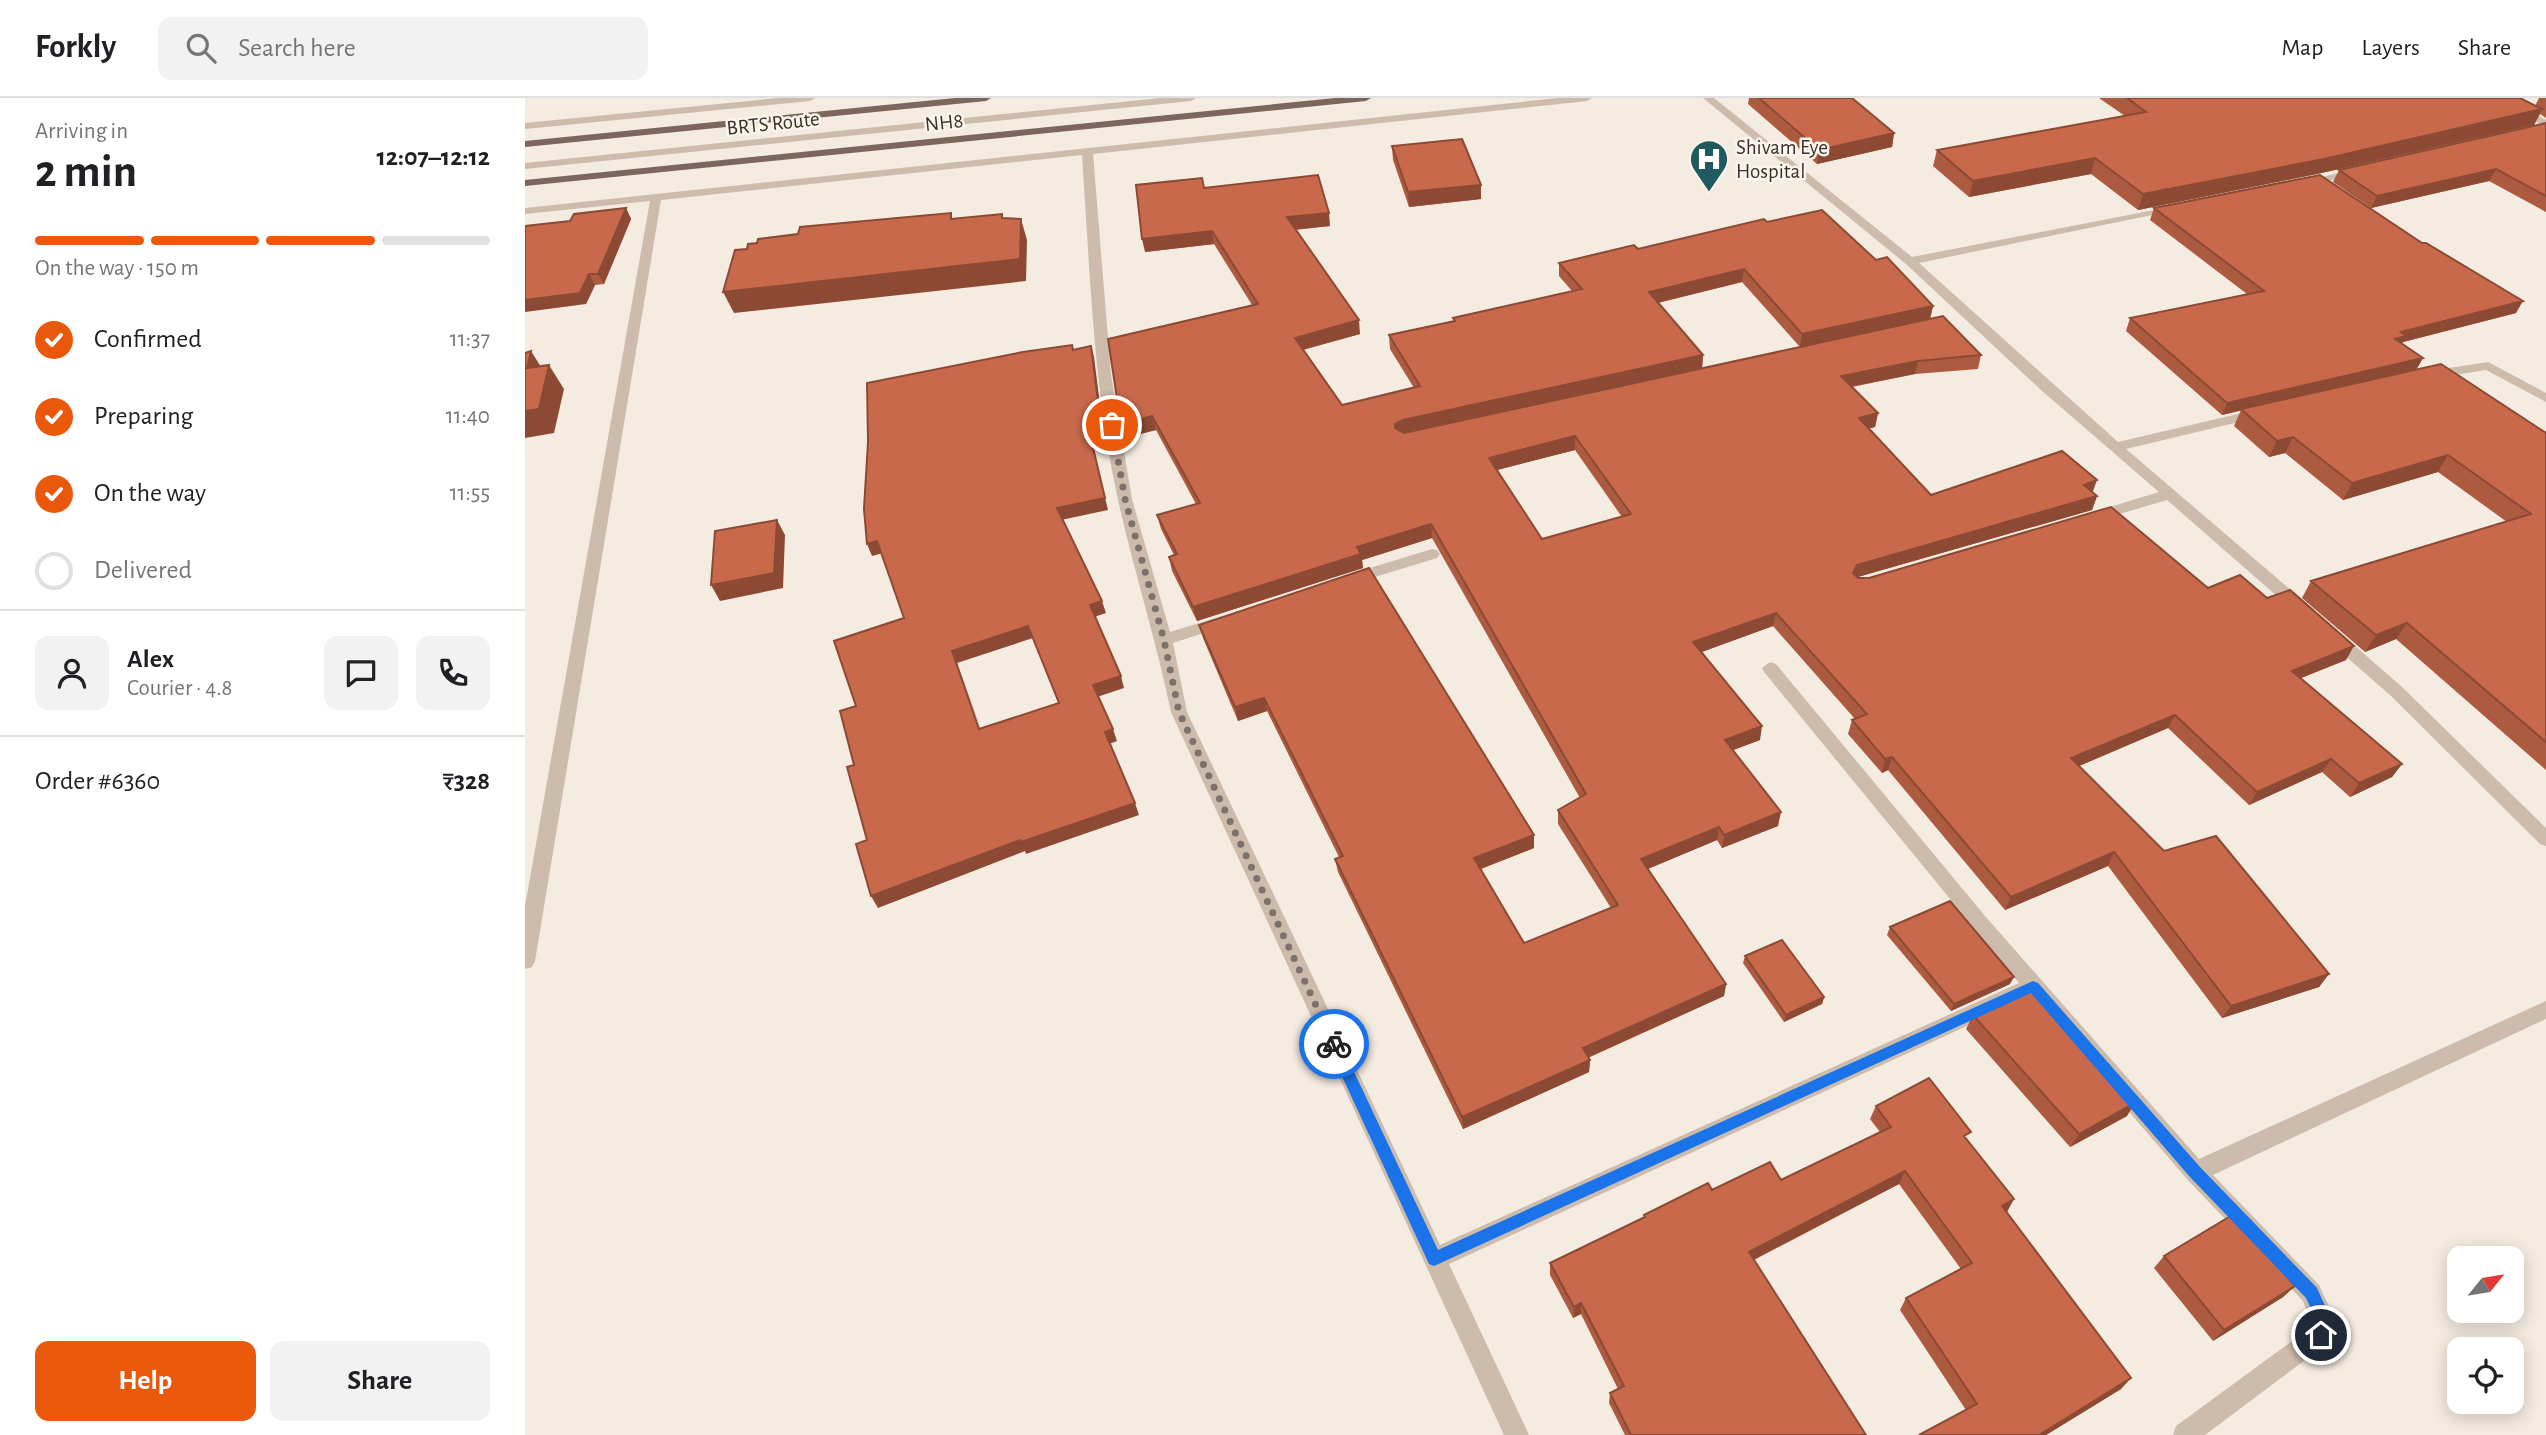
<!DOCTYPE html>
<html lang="en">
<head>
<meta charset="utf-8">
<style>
  :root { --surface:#fff; --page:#f2f2f2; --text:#202124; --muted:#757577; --line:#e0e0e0; --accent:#ea580c }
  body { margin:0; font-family:"Alegreya Sans",sans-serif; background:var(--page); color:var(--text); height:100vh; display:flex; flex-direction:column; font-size:26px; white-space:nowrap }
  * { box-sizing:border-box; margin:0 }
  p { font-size:23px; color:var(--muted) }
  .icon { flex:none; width:38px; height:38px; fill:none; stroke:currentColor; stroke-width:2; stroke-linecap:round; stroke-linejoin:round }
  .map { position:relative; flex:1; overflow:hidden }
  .sheet { display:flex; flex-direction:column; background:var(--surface); width:525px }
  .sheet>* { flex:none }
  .needle { width:46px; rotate:60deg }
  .buttons { position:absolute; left:1922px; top:1148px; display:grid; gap:14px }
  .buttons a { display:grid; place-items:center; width:77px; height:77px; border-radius:14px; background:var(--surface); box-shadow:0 4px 18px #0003; font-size:35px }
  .pin { position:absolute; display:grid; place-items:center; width:60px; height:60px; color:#fff; margin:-30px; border:4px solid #fff; border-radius:50%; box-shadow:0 2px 7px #0007 }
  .courier { position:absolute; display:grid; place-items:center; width:70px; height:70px; margin:-35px; border:5px solid #1a73e8; border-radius:50%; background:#fff; color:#222; box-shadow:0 2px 9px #0007 }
  .head em { font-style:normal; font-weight:700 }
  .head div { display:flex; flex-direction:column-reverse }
  .head { display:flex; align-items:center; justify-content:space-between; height:119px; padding:0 35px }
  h1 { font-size:46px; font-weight:700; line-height:52px }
  .bar { display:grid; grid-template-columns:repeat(4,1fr); gap:10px 7px; align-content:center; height:84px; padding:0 35px }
  .bar i { height:9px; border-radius:5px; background:var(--line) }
  .bar .on { background:var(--accent) }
  .bar p { grid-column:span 4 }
  .line { display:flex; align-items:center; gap:18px; padding:0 35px; border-top:2px solid var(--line) }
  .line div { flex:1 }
  .round { display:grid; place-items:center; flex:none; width:74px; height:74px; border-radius:14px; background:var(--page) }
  ol { padding:0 35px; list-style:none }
  li { display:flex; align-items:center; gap:21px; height:77px }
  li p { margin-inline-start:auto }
  li .icon { padding:7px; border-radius:50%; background:var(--accent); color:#fff; stroke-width:4 }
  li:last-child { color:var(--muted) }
  li i { width:38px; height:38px; border:4px solid var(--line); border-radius:50% }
  .primary-button { display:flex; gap:14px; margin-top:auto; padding:14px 35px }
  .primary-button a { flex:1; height:80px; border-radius:14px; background:var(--accent); color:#fff; font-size:28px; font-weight:700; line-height:80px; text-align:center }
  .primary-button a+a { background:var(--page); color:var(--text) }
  header { display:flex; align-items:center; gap:42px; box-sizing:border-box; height:98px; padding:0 35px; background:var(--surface); border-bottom:2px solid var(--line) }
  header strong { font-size:33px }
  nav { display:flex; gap:38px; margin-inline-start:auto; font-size:24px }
  .search { width:490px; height:63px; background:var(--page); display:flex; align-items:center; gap:18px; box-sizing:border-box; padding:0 24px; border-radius:14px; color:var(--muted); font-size:26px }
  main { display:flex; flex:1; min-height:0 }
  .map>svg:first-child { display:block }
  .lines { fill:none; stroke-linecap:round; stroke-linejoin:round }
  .minor { fill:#cdbbac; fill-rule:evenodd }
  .major { fill:#7d675c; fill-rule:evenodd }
  .wall { fill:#ac5a40; fill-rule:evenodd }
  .shaded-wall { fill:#8c4a34 }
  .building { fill:#c8694b; stroke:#8c4a34; stroke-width:2; fill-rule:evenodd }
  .route { fill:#1a73e8 }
  .done { stroke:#7c716b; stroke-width:7; stroke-dasharray:0 12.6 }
  .labels { text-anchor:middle; stroke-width:5; stroke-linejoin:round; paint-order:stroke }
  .far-street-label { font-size:21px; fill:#3b302b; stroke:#fbf5ee }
  .far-poi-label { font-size:21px; fill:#3b302b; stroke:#fbf5ee; text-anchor:start }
</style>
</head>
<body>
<header>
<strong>Forkly</strong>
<div class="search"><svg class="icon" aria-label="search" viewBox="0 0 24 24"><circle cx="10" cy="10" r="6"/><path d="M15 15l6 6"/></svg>Search here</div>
<nav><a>Map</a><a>Layers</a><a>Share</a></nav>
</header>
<main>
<section class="sheet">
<div class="head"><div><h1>2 min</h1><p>Arriving in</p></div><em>12:07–12:12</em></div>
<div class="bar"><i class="on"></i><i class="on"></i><i class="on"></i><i></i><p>On the way · 150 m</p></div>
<ol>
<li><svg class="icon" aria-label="check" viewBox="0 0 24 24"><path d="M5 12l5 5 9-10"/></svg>Confirmed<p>11:37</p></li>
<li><svg class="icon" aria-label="check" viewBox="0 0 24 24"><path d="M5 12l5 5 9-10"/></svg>Preparing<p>11:40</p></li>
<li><svg class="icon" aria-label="check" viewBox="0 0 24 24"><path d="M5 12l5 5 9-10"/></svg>On the way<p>11:55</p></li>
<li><i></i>Delivered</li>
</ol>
<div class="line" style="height:126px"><a class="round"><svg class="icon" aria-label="person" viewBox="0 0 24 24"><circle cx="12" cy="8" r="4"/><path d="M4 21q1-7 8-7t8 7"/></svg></a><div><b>Alex</b><p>Courier · 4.8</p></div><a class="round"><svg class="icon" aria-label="chat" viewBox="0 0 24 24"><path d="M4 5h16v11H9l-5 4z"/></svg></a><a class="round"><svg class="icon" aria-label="phone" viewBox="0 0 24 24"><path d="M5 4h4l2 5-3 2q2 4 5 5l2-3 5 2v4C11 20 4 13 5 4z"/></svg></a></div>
<div class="line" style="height:91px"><div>Order #6360</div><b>₹328</b></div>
<div class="primary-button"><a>Help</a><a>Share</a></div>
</section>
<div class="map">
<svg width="2021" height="1337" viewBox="0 0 2021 1337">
  <rect width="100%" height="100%" fill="#f4ebe1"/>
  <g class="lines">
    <path class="minor" d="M253,0H290L285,3L0,31V25Z
      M636,0H671L666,3L0,71V65Z
      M1033,0H1067L1062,3L568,56L586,277L607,401L645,534L697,518L705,523L703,527L648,545L662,614L915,1147L1494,885L1239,574L1237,570L1245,564L1251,566L1460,818L1674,1061L2021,903V921L1688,1077L1794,1187L1809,1219L1804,1244L1680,1337H1648L1651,1328L1785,1230V1220L1778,1203L1662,1081L1505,899L924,1166L1004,1337H979L646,614C631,542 609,473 593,402C568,289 565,172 557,57L136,102L10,863L7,869L0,871V808L125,103L0,116V110Z
      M1178,0H1189L1387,159L1655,107V111L1651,112L1394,165L1593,344L1734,311L1739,312V318L1601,351L1780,504L1782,508L1780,512H1768L1642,402L1567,424L1562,422L1560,419L1562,416L1634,394L1516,292L1381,166Z
      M1967,0H1980L2021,22V29Z
      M1833,70L1837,71V75L1779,88L1773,85Z
      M1963,264L2021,295V304L1961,272L1904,281L1897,277L1904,273Z
      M907,451L912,452L915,456L912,460L827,486L819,481L822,477Z
      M1808,532L1814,534L1877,589L2021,730V748L2015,746L1865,597L1802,542L1800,538L1802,534Z"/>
    <path class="major" d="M430,0H466L461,3L0,49V43Z
      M810,0H846L841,3L0,88V82Z"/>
  </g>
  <path class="wall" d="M1224,0H1327L1369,35L1367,49L1292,66L1223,6Z
    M1574,0H1995L2010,8L2014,0H2021V20L2015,16L2009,27L1792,76L1613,112L1566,76L1444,99L1408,68L1412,52L1600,18Z
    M2021,25V114L1964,83L1846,110L1808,84L1814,72Z
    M867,48L956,87V101L884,109L868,62Z
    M679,90L805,128L770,132L835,236L778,252L817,307L889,290L865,251L864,237L928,223V220L1047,193L1034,178V165L1113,151L1242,124L1351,162L1408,208L1405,221L1456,257L1453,271L1390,276L1327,289L1353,315L1350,329L1344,330L1406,397L1567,394L1572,398L1567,412L1333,479L1683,490L1742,500L1821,562L1775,580L1877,666L1867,679L1825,699L1797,674L1724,707L1643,630L1554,668L1639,753L1804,876L1794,889L1697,920L1583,768L1480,812L1363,672L1357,675L1323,636L1327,622L1330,621L1248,528L1176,554L1235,642L1207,652L1253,728L1197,750L1192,742L1123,771L1201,886L1199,898L1063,960L1065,962L1064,974L938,1031L813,774L810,761L814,759L742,613L713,623L678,540L674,527L1009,737V750L956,771L999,845L1086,810L1033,726V712L1055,700L907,440L837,462L838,470L672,523L647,473L644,459L649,457L636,431L632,417L671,406L631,332L599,340L596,327L727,207L689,146L620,154ZM1217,184L1275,249L1177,270L1178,257L1133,205ZM1050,352L1097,419L1017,441L972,372Z
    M101,110L106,121L79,186L70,187L61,206L45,123Z
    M1629,110L1991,215L1878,244L1877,246L1898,260L1891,272L2021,335V672L1871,541L1840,554L1777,500L1786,483L1982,424L1913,374L1818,402L1760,355L1744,359L1709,328L1716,312L1697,317L1601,233L1605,220L1722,196L1625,122Z
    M1365,829L1485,886L1426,913L1362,837Z
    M1220,858L1299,899L1297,906L1259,924L1218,865Z
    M1448,917L1602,1018L1545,1049L1441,931Z
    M1351,1008L1442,1042L1481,1114L1596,1291L1521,1337H1394L1441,1312L1375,1212L1381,1200L1436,1171L1374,1086L1229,1162L1341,1337H1100L1084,1305L1085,1295L1093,1291L1056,1216L1048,1220L1025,1177V1165L1119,1120V1117L1187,1092L1256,1082L1355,1034L1345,1021Z
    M1639,1158L1770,1188L1758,1199L1688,1243L1629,1170Z"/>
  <path class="shaded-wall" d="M2017,11L2009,27L1792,76L1613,112L1618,96Z
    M1369,35L1367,49L1292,66L1294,52Z
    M1570,60L1566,76L1444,99L1448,83Z
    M1971,71L1964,83L1846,110L1852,98Z
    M956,87V101L884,109L883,94Z
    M101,110L106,121L79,186L73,176Z
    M804,115L805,128L764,132L762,119Z
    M496,121L502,142L501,183L209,215L198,194Z
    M687,133L689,146L620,154L617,141Z
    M1219,171L1217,184L1123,207L1124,194Z
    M64,176L70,187L61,206L0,214V202Z
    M1998,203L1991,215L1878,244L1875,250L1870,241L1876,234Z
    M1408,208L1405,221L1275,249L1277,236Z
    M834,222L835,236L772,253L770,240Z
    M566,248L569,259L580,346L568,349L583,412L536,422L532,410L565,337Z
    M6,253L21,277L2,270Z
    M1178,257L1177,271L879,335L870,330V326L878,322Z
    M1898,260L1891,272L1697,317L1702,305Z
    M1393,263L1390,276L1313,291L1316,278Z
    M24,267L39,291L29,335L0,340V313Z
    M1353,315L1350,329L1331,334L1334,320Z
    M627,318L631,332L599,340L596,327Z
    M1050,338V352L964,374V360Z
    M1768,339L1760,355L1744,359L1752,343Z
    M1923,357L1913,374L1818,402L1827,385Z
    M1572,382L1567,396L1559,387Z
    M1572,398L1567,412L1329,480L1328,475L1332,467Z
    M252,422L260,437L258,490L195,503L186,487Z
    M906,426L907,440L837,462L838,470L672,523L668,509L832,449Z
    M352,443L358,455L347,458L342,446Z
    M577,503L581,515L569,519L565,507Z
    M1251,515L1248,528L1166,558L1168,544Z
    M1882,525L1871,541L1840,554L1851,537Z
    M503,528L508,540L432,565L460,643L427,553Z
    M1829,548L1821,562L1759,587L1767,573Z
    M596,578L599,590L572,599L568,587Z
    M739,600L742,613L713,623L710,609Z
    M1650,617L1643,630L1540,674L1546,660Z
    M1237,628L1235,642L1198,656L1200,642Z
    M588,631L592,643L584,646L580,634Z
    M1367,659L1363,672L1357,675L1360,661Z
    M1806,661L1797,674L1724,707L1732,694Z
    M1877,666L1867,679L1825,699L1834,685Z
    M610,705L614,717L501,756L500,753L353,810L346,798L495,742Z
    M1256,714L1253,728L1197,750L1199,737Z
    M1194,729L1192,742L1115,774L1116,761Z
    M1009,737V750L950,773L949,760Z
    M1589,754L1583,768L1480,812L1486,799Z
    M1804,876L1794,889L1697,920L1706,908Z
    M1489,879L1485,886L1426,913L1429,906Z
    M1201,886L1199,898L1057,962L1058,950Z
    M1299,899L1297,906L1259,924L1261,917Z
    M1065,962L1064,974L938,1031L937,1019Z
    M1611,1004L1602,1018L1545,1049L1554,1036Z
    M1380,1073L1374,1086L1220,1166L1224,1154Z
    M1489,1101L1482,1114L1469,1121L1477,1108Z
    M1770,1188L1758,1199L1688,1243L1699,1232Z
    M1056,1205V1216L1048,1220L1049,1209Z
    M1606,1280L1596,1291L1521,1337H1514Z"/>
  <path class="building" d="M1234,0H1327L1369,35L1294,52Z
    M1602,0H1995L2017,11L1799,61L1618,96L1570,60L1448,83L1412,52L1621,14Z
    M2021,25V98L1971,71L1852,98L1814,72Z
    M937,41L956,87L883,94L867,48Z
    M793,77L804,115L762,119L834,222L770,240L817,307L895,288L864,237L930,223L928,220L1057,191L1034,165L1109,147L1113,151L1239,121L1242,124L1297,112L1351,162L1362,159L1408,208L1277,236L1219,171L1124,194L1178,257L878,322L870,326V330L879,335L1418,218L1456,257L1393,263L1316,278L1353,315L1334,320L1406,397L1537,353L1572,382L1559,387L1572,398L1332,467L1328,475L1333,480H1344L1586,409L1683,490L1715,477L1742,500L1765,492L1829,548L1767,573L1877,666L1834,685L1806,661L1732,694L1650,617L1546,660L1639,753L1691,738L1804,876L1706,908L1589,754L1486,799L1367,659L1360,661L1327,622L1342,616L1251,515L1168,544L1237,628L1200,642L1256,714L1199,737L1194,729L1116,761L1201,886L1058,950L1065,962L937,1019L810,761L818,758L739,600L710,609L674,527L844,470L1009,737L949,760L999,845L1093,807L1033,712L1061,696L906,426L832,449L836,456L668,509L644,459L652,456L632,417L675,405L627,318L596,327L583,241L733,206L687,133L617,141L611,87L677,80L679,90ZM1050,338L1106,416L1017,441L964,360Z
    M1795,77L1897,145H1901L1998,203L1876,234L1881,238L1870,241L1898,260L1702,305L1605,220L1739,193L1629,110Z
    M101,110L73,176H64L55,195L0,202V128L45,123L49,116Z
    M426,115V121L477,116V120L496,121L495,161L198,194L210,152L222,151L223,146L232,145L233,141L273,136L275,129Z
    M547,247L548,252L566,248L577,334L565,337L580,400L532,410L577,503L565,507L596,578L568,587L588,631L580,634L610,705L496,744L495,742L346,798L331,746L342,742L322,669L329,667L315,613L331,608L309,543L379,520L352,443L342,446L339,411L343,344L342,285L498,254ZM503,528L534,605L454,631L427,553Z
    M6,253L2,270L24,267L14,311L0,313V255Z
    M1916,266L2021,335V644L1882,525L1851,537L1786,483L2006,416L1923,357L1827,385L1768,339L1752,343L1716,311Z
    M252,422L249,475L186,487L190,433Z
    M1425,803L1489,879L1429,906L1365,829Z
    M1257,842L1299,899L1261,917L1220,858Z
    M1508,890L1611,1004L1554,1036L1448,917Z
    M1404,980L1446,1034L1439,1038L1489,1101L1477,1108L1606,1280L1514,1337H1394L1452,1306L1381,1200L1447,1165L1380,1073L1224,1154L1341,1337H1106L1085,1295L1099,1288L1056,1205L1049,1209L1025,1165L1120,1119L1119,1117L1183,1085L1187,1092L1245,1064L1256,1082L1366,1029L1351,1008Z
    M1709,1116L1770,1188L1699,1232L1639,1158Z"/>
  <path class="route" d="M1508,883L1513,885L1675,1069L1792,1190L1805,1219L1801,1242L1796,1244L1791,1242L1790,1219L1781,1200L1665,1079L1506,895L909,1168L904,1166L802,946L804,942H814L913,1152Z"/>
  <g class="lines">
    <path class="done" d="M587,327L600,401L639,542L654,614L809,946"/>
  </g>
  <defs>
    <g id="hospital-pin" transform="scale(2.0125)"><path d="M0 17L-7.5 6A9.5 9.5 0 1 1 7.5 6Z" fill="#1f5a5e" stroke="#fbf5ee"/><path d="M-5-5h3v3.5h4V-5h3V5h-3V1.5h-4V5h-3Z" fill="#fff"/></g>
  </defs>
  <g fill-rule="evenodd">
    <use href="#hospital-pin" x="1184" y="61"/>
  </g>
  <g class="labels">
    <g class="far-street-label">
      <text transform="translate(419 24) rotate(-6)" y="7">NH8</text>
      <text transform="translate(248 25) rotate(-6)" y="7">BRTS Route</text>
    </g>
    <g class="far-poi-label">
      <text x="1211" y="56">Shivam Eye<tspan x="1211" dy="24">Hospital</tspan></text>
    </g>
  </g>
</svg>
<div class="buttons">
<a><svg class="needle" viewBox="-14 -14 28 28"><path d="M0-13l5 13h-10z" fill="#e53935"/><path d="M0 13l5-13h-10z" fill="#757577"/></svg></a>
<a><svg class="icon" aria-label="locate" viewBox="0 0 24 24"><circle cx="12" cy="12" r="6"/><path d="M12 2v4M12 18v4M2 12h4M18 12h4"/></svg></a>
</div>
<div class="pin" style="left:587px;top:327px;background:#ea580c"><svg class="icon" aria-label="bag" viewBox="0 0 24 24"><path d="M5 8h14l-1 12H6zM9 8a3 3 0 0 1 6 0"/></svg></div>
<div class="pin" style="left:1796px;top:1237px;background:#1f2937"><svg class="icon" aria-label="home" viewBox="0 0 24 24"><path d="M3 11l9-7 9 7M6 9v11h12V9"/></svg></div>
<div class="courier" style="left:809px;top:946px"><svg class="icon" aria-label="bike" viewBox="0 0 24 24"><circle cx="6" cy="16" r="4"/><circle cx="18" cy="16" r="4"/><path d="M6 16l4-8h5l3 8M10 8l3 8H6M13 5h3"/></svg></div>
</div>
</main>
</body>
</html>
